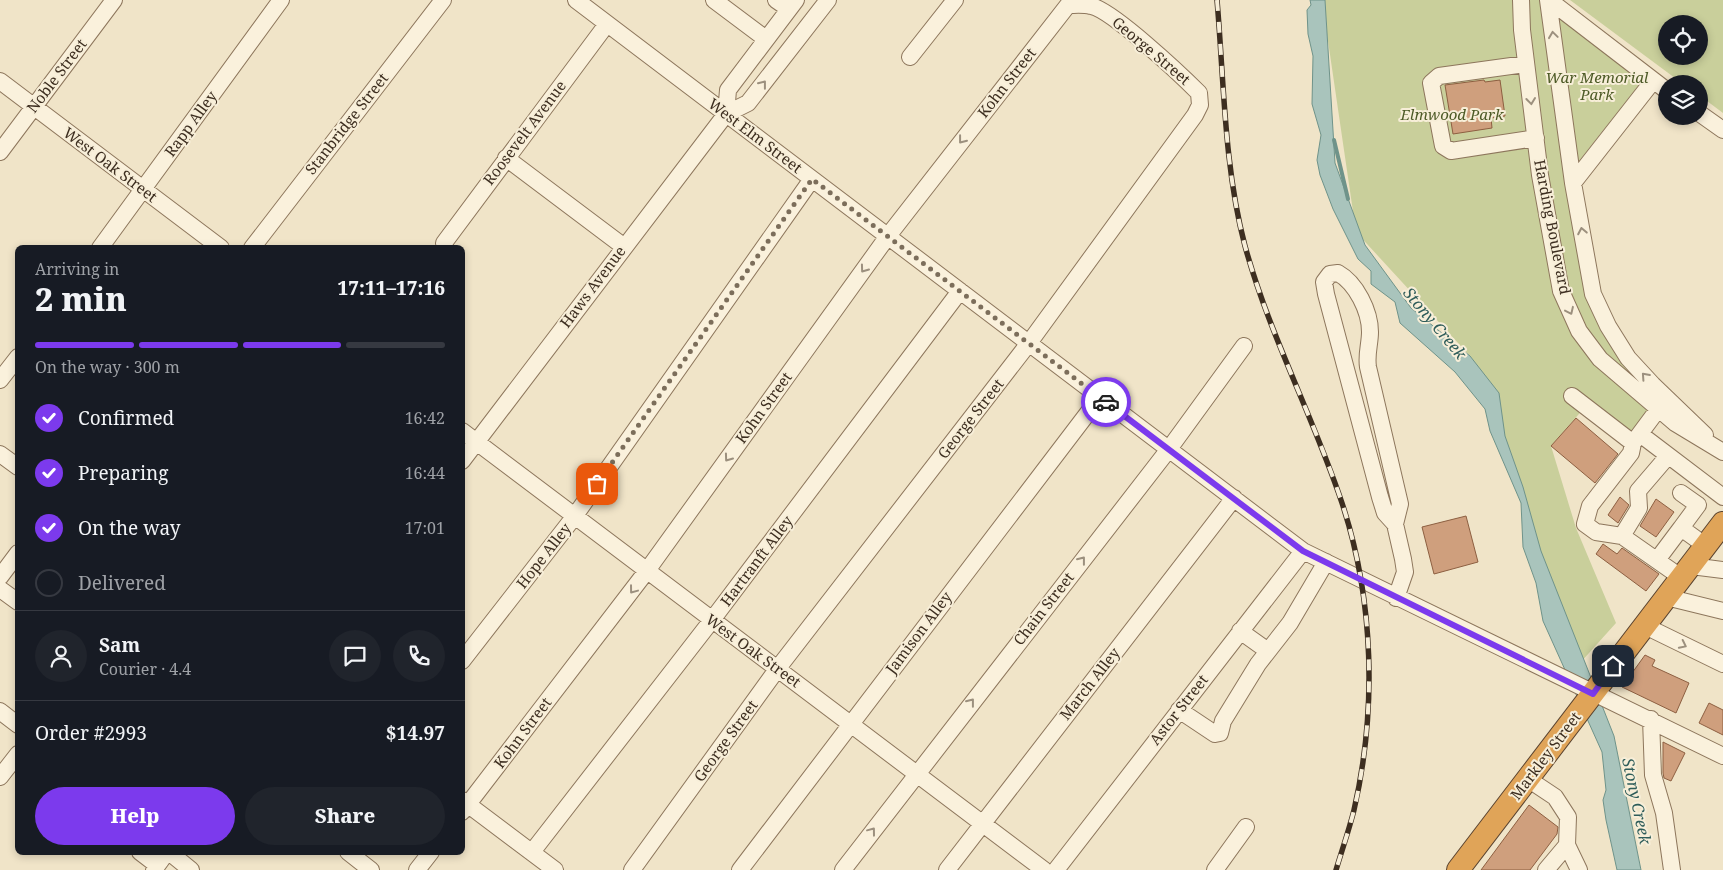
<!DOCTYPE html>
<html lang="en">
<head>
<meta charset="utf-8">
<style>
  :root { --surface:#171b24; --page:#20242c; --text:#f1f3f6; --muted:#9ea1a6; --line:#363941; --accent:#7c3aed }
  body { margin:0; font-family:"Noto Serif",serif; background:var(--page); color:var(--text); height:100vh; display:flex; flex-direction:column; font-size:19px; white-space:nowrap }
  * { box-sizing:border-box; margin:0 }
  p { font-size:16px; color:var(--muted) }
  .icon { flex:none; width:28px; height:28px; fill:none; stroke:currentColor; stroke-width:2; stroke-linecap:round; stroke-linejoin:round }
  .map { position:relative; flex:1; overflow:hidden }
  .drawer { position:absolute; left:15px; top:245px; width:450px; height:610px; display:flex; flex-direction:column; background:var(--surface); border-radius:8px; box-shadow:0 2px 8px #0003 }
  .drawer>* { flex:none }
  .buttons { position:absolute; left:1658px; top:15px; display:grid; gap:10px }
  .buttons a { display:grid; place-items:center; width:50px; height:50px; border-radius:50%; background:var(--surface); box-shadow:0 2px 8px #0003; font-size:25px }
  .pin { position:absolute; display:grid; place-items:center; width:42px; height:42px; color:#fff; margin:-21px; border-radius:10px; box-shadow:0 2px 8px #0006 }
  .courier { position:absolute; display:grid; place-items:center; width:50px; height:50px; margin:-25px; border:4px solid #7c3aed; border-radius:50%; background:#fff; color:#222; box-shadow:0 1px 6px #0007 }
  .summary em { font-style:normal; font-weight:800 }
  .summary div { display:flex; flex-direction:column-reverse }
  .summary { display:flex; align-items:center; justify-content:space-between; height:85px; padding:0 20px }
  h1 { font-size:32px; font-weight:800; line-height:38px }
  .bar { display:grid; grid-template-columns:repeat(4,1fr); gap:8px 5px; align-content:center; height:60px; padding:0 20px }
  .bar i { height:6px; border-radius:4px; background:var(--line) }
  .bar .selected { background:var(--accent) }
  .bar p { grid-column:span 4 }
  .line { display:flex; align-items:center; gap:12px; padding:0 20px; border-top:1px solid var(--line) }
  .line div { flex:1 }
  .round { display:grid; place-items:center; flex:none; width:52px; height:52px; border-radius:26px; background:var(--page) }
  ol { padding:0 20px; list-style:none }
  li { display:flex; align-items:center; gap:15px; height:55px }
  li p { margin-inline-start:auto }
  li .icon { padding:5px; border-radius:50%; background:var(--accent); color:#fff; stroke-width:4 }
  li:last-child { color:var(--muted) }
  li i { width:28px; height:28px; border:2px solid var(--line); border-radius:50% }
  .primary-button { display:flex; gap:10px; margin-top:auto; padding:10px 20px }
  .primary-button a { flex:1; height:58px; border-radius:30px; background:var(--accent); color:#fff; font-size:20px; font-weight:800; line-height:58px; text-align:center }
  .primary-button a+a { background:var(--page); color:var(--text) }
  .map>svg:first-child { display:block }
  .green { fill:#c9cf9b; fill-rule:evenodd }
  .water { fill:#a9c4bc; stroke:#6f938a }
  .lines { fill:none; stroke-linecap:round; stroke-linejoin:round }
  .stream { stroke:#6f938a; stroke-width:4 }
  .building { fill:#cf9f7d; stroke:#8d5f41 }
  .minor-casing { stroke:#8d765c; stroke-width:18 }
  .highway-casing { stroke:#5b4430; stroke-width:24 }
  .minor { stroke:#faf1dc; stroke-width:16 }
  .highway { stroke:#e0a458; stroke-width:22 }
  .rail-casing { stroke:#3d2e20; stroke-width:5.5 }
  .rail { stroke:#f7eed8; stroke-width:4; stroke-dasharray:11; stroke-linecap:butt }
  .oneway { stroke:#9c907e }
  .done { stroke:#7c6e5b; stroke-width:5; stroke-dasharray:0 9 }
  .route { stroke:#7c3aed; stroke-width:6 }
  .labels { text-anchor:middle; stroke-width:4; stroke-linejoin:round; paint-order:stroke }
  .street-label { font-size:15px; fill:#3d2e20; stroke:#f7eed8 }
  .park-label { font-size:15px; font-style:italic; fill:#4d5a26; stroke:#f7eed8 }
  .water-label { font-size:16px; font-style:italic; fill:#2f5d5a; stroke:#f7eed8 }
</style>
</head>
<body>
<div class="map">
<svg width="1723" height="870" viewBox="0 0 1723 870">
  <rect width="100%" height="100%" fill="#f0e4c8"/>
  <path class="green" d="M1322,0H1549L1576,196L1613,334L1667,398L1632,433L1585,407L1551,446L1576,528L1616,623L1580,663L1470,356L1356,232Z
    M1570,0H1723V113L1699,95V84H1683ZM1666,24H1699V56H1666Z
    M1555,11L1642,81L1576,165Z"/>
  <path class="water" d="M1310,0H1325L1335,163L1365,245L1411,308L1470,356L1499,393L1505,436L1523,487L1541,551L1614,736L1641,870H1617L1606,820L1603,800L1606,790L1602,752L1543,621L1536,583L1523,547L1521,503L1490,431L1485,409L1455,372L1400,323L1395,302L1371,284V271L1358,259L1333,209L1320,175L1317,160L1321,135L1312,104L1313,56L1308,34L1307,10L1311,5Z"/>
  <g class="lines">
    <path class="stream" d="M1334,140L1348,199"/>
  </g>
  <path class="building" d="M1484,80L1485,82L1500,80L1505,116L1491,118L1492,128L1453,134L1445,85Z
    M1576,418L1618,454L1595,483L1551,446Z
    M1620,497L1629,505L1618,523L1608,515Z
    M1656,499L1674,512L1656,537L1640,526Z
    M1466,516L1478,562L1434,574L1422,527Z
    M1603,544L1617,554L1622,548L1659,574L1646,591L1596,554Z
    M1645,655L1655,660L1652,666L1689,683L1676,713L1622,687Z
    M1709,703L1723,710V735L1699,723Z
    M1663,742L1685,753L1671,781L1664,778L1663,773Z
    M1529,805L1558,827L1557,834L1530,870H1481Z"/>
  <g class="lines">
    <g class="minor-casing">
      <path id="minor" d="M576,0L1303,551L1723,756
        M714,0L766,39
        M776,0L789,9
        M1521,0L1522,30L1540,175L1561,291L1579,331L1600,359L1675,423L1723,452
        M1548,0L1573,183L1593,294L1608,326L1628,358L1653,385L1705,435
        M1549,0L1666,90
        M910,57L955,0
        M1526,64L1439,76L1431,83L1443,146L1451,151L1536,138
        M0,81L221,248
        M1699,113L1723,130
        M726,114L728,90L796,0
        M0,152L114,0
        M506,158L623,246
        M1573,183L1653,81
        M444,243L607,24
        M100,248L281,0
        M252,248L443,0
        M0,380L18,357
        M1572,396L1633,443L1665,400
        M462,431L1044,870
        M1640,434L1723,497
        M1633,443L1631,453L1590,506L1585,524L1596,532L1622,536L1682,578
        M0,454L18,467
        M462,461L726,114L748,103L828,0
        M1395,524L1400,504L1368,367C1366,354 1370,344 1370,332C1370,311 1356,283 1338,273L1330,274L1324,282L1326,294L1380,497L1385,513L1395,524L1403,559L1405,572L1396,598
        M1681,528L1698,505L1681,493
        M1622,536L1639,508L1638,491L1668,456
        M1657,560L1681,528L1706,546
        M1691,566L1723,570
        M0,577L18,553
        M0,589L18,602
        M1666,597L1723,611
        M1643,625L1723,664
        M1240,631L1268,651
        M462,661L574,517L812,179
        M1179,710L1215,734L1220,733L1223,721L1258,664L1290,623L1326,562
        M0,711L18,725
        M1651,719L1653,775L1664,813L1672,870
        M0,777L18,754
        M1528,779L1555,797L1568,817L1567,845L1546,870
        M462,800L555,870
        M462,812L646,572L888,236L1068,5C1075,5 1084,4 1091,6C1112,10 1181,75 1199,93L1200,105L1195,115L1029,343L778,668L632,870
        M1567,845L1579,870
        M140,852L157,865
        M169,852L191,870
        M348,852L371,870
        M532,852L712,620L960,291
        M154,870L167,852
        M417,870L431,852
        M740,870L1100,397
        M843,870L1169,449L1244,346
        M947,870L1234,498
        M1056,870L1303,551
        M1215,870L1246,827"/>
    </g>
    <g class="highway-casing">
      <path id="highway" d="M1458,870L1723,523"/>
    </g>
    <use href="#minor" class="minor"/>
    <use href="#highway" class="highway"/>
    <g class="rail-casing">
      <path id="rail" d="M1217,0C1224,81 1224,167 1245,246C1269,334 1313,416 1342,503C1374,600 1377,710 1354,810C1349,830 1342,850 1336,870"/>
    </g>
    <use href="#rail" class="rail"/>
  </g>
  <defs><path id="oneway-chevron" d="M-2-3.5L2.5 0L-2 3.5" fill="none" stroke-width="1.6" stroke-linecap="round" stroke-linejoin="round" transform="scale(1.25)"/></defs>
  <g class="oneway">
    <use href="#oneway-chevron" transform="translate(1553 35) rotate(-98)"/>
    <use href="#oneway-chevron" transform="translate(763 84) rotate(-52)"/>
    <use href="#oneway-chevron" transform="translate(1531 101) rotate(83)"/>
    <use href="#oneway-chevron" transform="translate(962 140) rotate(128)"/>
    <use href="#oneway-chevron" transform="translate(1582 231) rotate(-101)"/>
    <use href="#oneway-chevron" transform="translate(864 269) rotate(126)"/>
    <use href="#oneway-chevron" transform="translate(1570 311) rotate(65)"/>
    <use href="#oneway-chevron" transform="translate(1645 376) rotate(-132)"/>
    <use href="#oneway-chevron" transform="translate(728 458) rotate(126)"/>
    <use href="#oneway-chevron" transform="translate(1082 560) rotate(-52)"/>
    <use href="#oneway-chevron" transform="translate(633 590) rotate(127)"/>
    <use href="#oneway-chevron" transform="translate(1683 645) rotate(26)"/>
    <use href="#oneway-chevron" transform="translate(971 702) rotate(-52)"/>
    <use href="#oneway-chevron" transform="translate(872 831) rotate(-53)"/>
  </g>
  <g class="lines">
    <path class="done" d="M597,484L812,179L1106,402"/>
    <path class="route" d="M1106,402L1303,551L1593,694L1613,666"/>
  </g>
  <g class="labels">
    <g class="street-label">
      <text transform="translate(1151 51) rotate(40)" y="5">George Street</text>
      <text transform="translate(57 76) rotate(-53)" y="5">Noble Street</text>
      <text transform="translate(1007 83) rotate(-52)" y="5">Kohn Street</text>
      <text transform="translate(191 124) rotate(-54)" y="5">Rapp Alley</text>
      <text transform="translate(347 124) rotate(-52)" y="5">Stanbridge Street</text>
      <text transform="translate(525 133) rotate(-53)" y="5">Roosevelt Avenue</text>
      <text transform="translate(755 136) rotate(37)" y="5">West Elm Street</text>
      <text transform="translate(110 165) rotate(37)" y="5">West Oak Street</text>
      <text transform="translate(1552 227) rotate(79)" y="5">Harding Boulevard</text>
      <text transform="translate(593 287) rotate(-53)" y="5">Haws Avenue</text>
      <text transform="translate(764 408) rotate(-54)" y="5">Kohn Street</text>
      <text transform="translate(971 419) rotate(-52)" y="5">George Street</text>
      <text transform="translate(544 556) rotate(-52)" y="5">Hope Alley</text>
      <text transform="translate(757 561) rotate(-53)" y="5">Hartranft Alley</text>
      <text transform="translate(1044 609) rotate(-52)" y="5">Chain Street</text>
      <text transform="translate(919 633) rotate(-53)" y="5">Jamison Alley</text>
      <text transform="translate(753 651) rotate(36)" y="5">West Oak Street</text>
      <text transform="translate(1090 684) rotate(-52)" y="5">March Alley</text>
      <text transform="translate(1179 710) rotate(-52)" y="5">Astor Street</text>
      <text transform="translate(523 733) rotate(-53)" y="5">Kohn Street</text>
      <text transform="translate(726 741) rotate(-54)" y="5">George Street</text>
      <text transform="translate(1546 756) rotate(-53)" y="5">Markley Street</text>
    </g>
    <g class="park-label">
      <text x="1597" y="83">War Memorial<tspan x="1597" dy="17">Park</tspan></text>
      <text x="1452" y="120">Elmwood Park</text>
    </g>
    <g class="water-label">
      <text transform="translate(1435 323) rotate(50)" y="6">Stony Creek</text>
      <text transform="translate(1637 801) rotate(78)" y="6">Stony Creek</text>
    </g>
  </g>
</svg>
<div class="buttons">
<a><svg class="icon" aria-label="locate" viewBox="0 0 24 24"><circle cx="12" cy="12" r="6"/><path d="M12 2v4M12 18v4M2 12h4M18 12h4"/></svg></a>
<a><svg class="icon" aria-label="layers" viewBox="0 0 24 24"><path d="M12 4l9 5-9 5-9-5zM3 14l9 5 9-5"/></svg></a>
</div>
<div class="pin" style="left:597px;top:484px;background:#ea580c"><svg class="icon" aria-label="bag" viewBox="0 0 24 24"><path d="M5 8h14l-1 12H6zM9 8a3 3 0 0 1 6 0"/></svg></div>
<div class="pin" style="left:1613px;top:666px;background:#1f2937"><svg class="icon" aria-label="home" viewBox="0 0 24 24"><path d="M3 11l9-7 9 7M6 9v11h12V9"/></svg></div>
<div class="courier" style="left:1106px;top:402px"><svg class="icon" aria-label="car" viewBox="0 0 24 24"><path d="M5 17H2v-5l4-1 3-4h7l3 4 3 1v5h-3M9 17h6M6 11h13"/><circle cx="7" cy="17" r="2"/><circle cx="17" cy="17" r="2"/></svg></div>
<section class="drawer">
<div class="summary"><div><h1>2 min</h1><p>Arriving in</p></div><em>17:11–17:16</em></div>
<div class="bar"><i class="selected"></i><i class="selected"></i><i class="selected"></i><i></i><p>On the way · 300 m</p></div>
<ol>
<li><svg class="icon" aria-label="check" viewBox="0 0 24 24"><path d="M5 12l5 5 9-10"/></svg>Confirmed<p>16:42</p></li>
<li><svg class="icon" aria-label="check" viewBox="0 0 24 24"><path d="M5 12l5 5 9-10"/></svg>Preparing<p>16:44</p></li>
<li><svg class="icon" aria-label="check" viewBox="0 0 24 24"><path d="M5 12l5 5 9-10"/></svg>On the way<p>17:01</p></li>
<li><i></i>Delivered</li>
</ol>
<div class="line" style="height:90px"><a class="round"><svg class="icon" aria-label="person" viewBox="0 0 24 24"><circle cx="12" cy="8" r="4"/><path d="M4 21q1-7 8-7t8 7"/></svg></a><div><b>Sam</b><p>Courier · 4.4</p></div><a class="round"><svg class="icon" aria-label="chat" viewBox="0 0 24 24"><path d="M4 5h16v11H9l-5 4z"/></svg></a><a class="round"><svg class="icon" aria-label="phone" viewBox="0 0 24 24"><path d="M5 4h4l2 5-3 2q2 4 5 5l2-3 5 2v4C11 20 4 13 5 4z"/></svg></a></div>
<div class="line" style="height:65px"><div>Order #2993</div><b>$14.97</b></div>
<div class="primary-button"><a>Help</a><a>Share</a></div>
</section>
</div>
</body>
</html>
